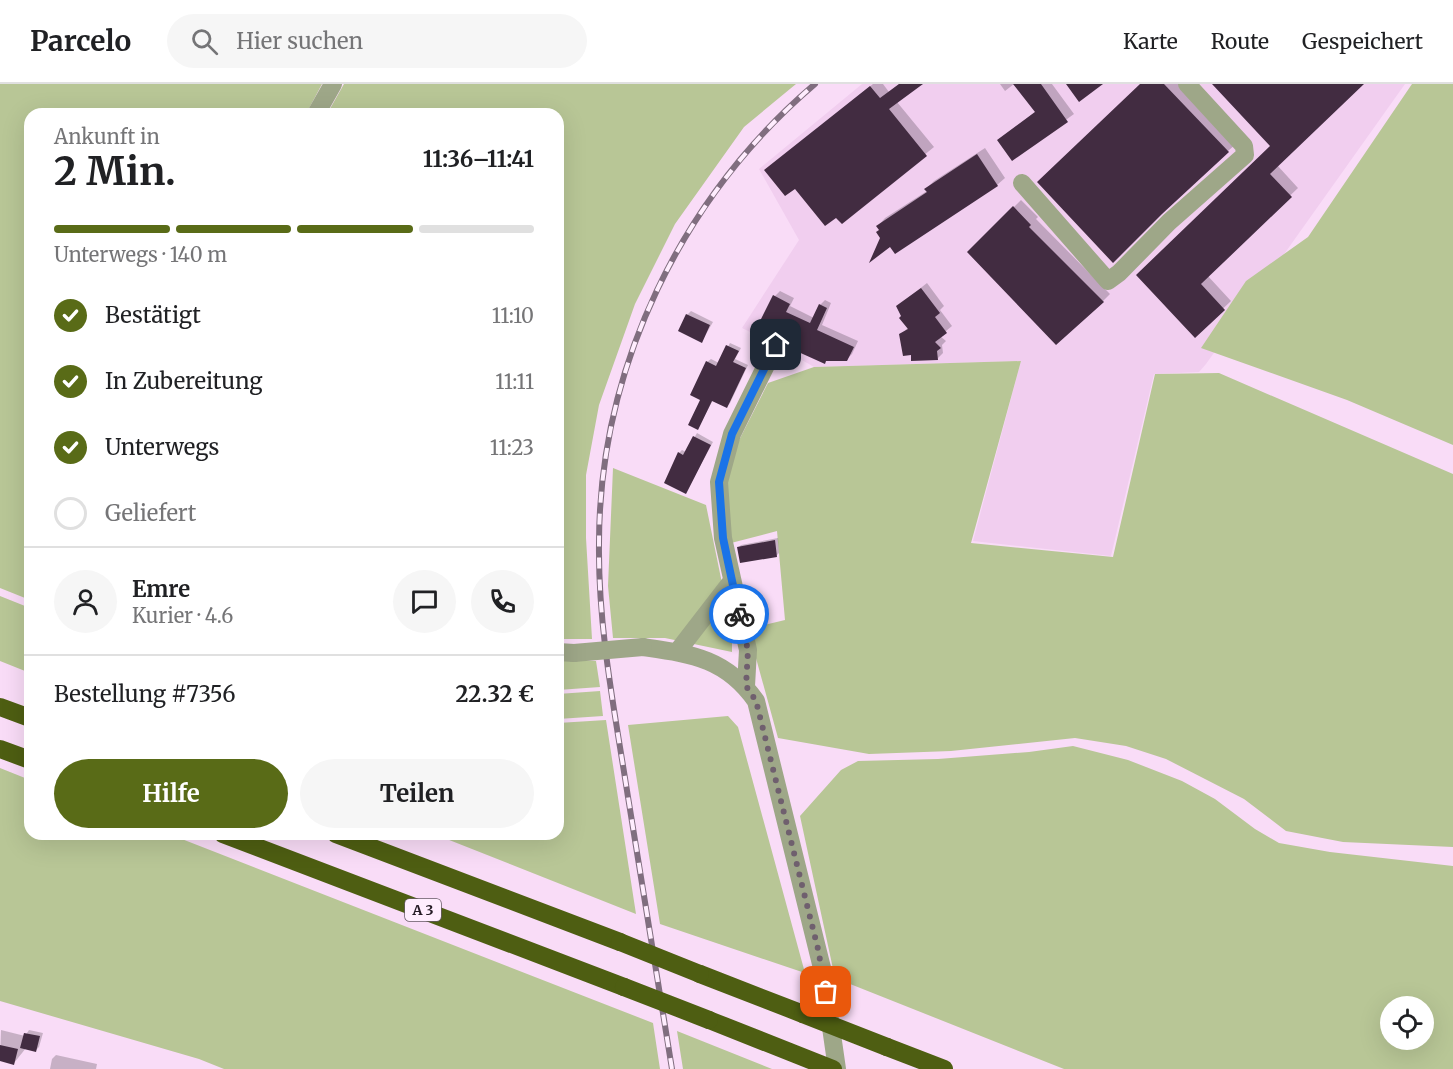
<!DOCTYPE html>
<html lang="de">
<head>
<meta charset="utf-8">
<style>
  :root { --surface:#fff; --page:#f6f6f6; --text:#202124; --muted:#757577; --line:#e0e0e0; --accent:#596b17 }
  body { margin:0; font-family:Merriweather,serif; background:var(--page); color:var(--text); height:100vh; display:flex; flex-direction:column; font-size:22px; white-space:nowrap }
  * { box-sizing:border-box; margin:0 }
  p { font-size:20px; color:var(--muted) }
  .icon { flex:none; width:33px; height:33px; fill:none; stroke:currentColor; stroke-width:2; stroke-linecap:round; stroke-linejoin:round }
  .map { position:relative; flex:1; overflow:hidden }
  .sheet { position:absolute; left:24px; top:24px; width:540px; height:732px; display:flex; flex-direction:column; background:var(--surface); border-radius:18px; box-shadow:0 6px 24px #0002 }
  .sheet>* { flex:none }
  .controls { position:absolute; left:1380px; top:912px; display:grid; gap:12px }
  .controls a { display:grid; place-items:center; width:54px; height:54px; border-radius:50%; background:var(--surface); box-shadow:0 6px 24px #0002; font-size:30px }
  .pin { position:absolute; display:grid; place-items:center; width:51px; height:51px; color:#fff; margin:-26px; border-radius:12px; box-shadow:0 3px 9px #0006 }
  .courier { position:absolute; display:grid; place-items:center; width:60px; height:60px; margin:-30px; border:4px solid #1a73e8; border-radius:50%; background:#fff; color:#222; box-shadow:0 2px 8px #0007 }
  .headline em { font-style:normal; font-weight:700 }
  .headline div { display:flex; flex-direction:column-reverse }
  .headline { display:flex; align-items:center; justify-content:space-between; height:102px; padding:0 30px }
  h1 { font-size:39px; font-weight:700; line-height:45px }
  .bar { display:grid; grid-template-columns:repeat(4,1fr); gap:9px 6px; align-content:center; height:72px; padding:0 30px }
  .bar i { height:8px; border-radius:4px; background:var(--line) }
  .bar .active { background:var(--accent) }
  .bar p { grid-column:span 4 }
  .line { display:flex; align-items:center; gap:15px; padding:0 30px; border-top:2px solid var(--line) }
  .line div { flex:1 }
  .round { display:grid; place-items:center; flex:none; width:63px; height:63px; border-radius:32px; background:var(--page) }
  ol { padding:0 30px; list-style:none }
  li { display:flex; align-items:center; gap:18px; height:66px }
  li p { margin-inline-start:auto }
  li .icon { padding:6px; border-radius:50%; background:var(--accent); color:#fff; stroke-width:4 }
  li:last-child { color:var(--muted) }
  li i { width:33px; height:33px; border:3px solid var(--line); border-radius:50% }
  .button { display:flex; gap:12px; margin-top:auto; padding:12px 30px }
  .button a { flex:1; height:69px; border-radius:36px; background:var(--accent); color:#fff; font-size:24px; font-weight:700; line-height:69px; text-align:center }
  .button a+a { background:var(--page); color:var(--text) }
  header { display:flex; align-items:center; gap:36px; box-sizing:border-box; height:84px; padding:0 30px; background:var(--surface); border-bottom:2px solid var(--line) }
  header strong { font-size:28px }
  nav { display:flex; gap:33px; margin-inline-start:auto; font-size:21px }
  .search { width:420px; height:54px; background:var(--page); display:flex; align-items:center; gap:15px; box-sizing:border-box; padding:0 21px; border-radius:33px; color:var(--muted); font-size:22px }
  .map>svg:first-child { display:block }
  .built { fill:#f1ceef }
  .green { fill:#b8c696; fill-rule:evenodd }
  .shadow { fill:#0003 }
  .building { fill:#422c41 }
  .lines { fill:none; stroke-linecap:round; stroke-linejoin:round }
  .minor { stroke:#9ea788; stroke-width:18 }
  .highway { stroke:#4e5e12; stroke-width:18 }
  .rail-casing { stroke:#806e7f; stroke-width:6 }
  .rail { stroke:#ffedfe; stroke-width:4; stroke-dasharray:11; stroke-linecap:butt }
  .minor-bridge { stroke:#9ea788; stroke-width:18 }
  .highway-bridge { stroke:#4e5e12; stroke-width:18 }
  .done { stroke:#6f5f6e; stroke-width:6; stroke-dasharray:0 10.8 }
  .route { stroke:#1a73e8; stroke-width:8 }
  .labels { text-anchor:middle; stroke-width:6; stroke-linejoin:round; paint-order:stroke }
  .shield { fill:#ffedfe; stroke:#665a66; stroke-width:1.5 }
  .shield-label { font-size:14px; font-weight:bold; fill:#251b25 }
</style>
</head>
<body>
<header>
<strong>Parcelo</strong>
<div class="search"><svg class="icon" aria-label="search" viewBox="0 0 24 24"><circle cx="10" cy="10" r="6"/><path d="M15 15l6 6"/></svg>Hier suchen</div>
<nav><a>Karte</a><a>Route</a><a>Gespeichert</a></nav>
</header>
<div class="map">
<svg width="1453" height="985" viewBox="0 0 1453 985">
  <rect width="100%" height="100%" fill="#f9dcf7"/>
  <path class="built" d="M862,0H1405L1206,280L1199,288L1154,290L1111,472L973,457L1021,277L814,283L776,261L742,244L799,156L759,85Z"/>
  <path class="green" d="M0,0H322L306,30H30V516L0,504Z
    M344,0H796L744,43L675,140L635,220L599,321L586,391V454L592,555H558V30H327Z
    M1412,0H1453V361L1347,316L1201,264L1246,197L1308,153Z
    M1021,277L971,459L1113,473L1155,290L1219,289L1453,390V763L1343,758L1286,747L1244,715L1166,675L1126,662L1075,654L951,667L869,670L778,654L748,545L785,536L777,447L731,459L724,408L730,374L768,299L814,283Z
    M613,384L706,421L732,548V568L665,554H613L608,502Z
    M0,512L30,524V589L0,577Z
    M558,575L596,577L600,603L558,606Z
    M600,607L603,632L558,635V610Z
    M728,632L738,643L805,889L660,840L628,641Z
    M606,636L636,830L434,750H558V639Z
    M1073,662L1128,676L1182,697L1215,715L1255,745L1279,759L1330,768L1453,782V985H1064L835,894L800,732L841,686L858,677L938,675L1029,668ZM1390,922H1424V956H1390Z
    M0,684L30,696V750H169L653,939L660,985H224L199,975L0,917Z
    M677,947L772,985H683Z"/>
  <path class="shadow" d="M873,0H883L889,8L899,0H919L897,18L934,63L842,138L795,103L766,86Z
    M1000,0H1014L1005,7Z
    M1015,0H1052L1074,30L1012,75L999,56L1036,27Z
    M1142,0H1179L1236,60L1228,67Z
    M1215,0H1362L1277,81L1298,104L1207,191L1231,217L1195,251L1138,191L1272,62Z
    M985,64L1005,94L997,101L882,154L878,142L885,134L927,107L926,105L934,97Z
    M1021,116L1038,133L1036,135L1110,210L1103,217L969,168Z
    M927,199L944,222L940,226L952,242L940,252L946,257L942,261L943,269L937,275L912,269L901,250L909,243L904,217Z
    M780,207L794,214L790,222L814,234L820,221L825,216L831,219L822,241L858,257L852,270L846,276L798,260L775,212Z
    M691,227L713,238L702,257L687,231Z
    M730,259L741,264L735,275L748,281L730,319L727,322L713,316L698,344L707,278L711,275L719,279Z
    M697,349L713,358L686,408L679,369L682,366L686,368Z
    M778,454L779,469L776,472L738,464L741,461Z
    M1,946L25,952L29,946L43,949L39,963L36,966L26,964L14,979L0,976Z
    M56,971L97,980L96,985H50L52,975Z"/>
  <path class="building" d="M899,0H923L889,25L927,72L842,140L836,134L825,142L795,105L785,112L764,86L870,2L880,14Z
    M1013,0H1041L1068,38L1012,77L997,56L1035,28Z
    M1066,0H1103L1079,18Z
    M1140,0H1164L1229,68L1162,130L1113,179L1037,98Z
    M1212,0H1364L1270,90L1292,113L1201,200L1225,226L1195,254L1136,191L1270,62Z
    M977,70L998,102L895,170L890,163L869,179L880,154L876,148L879,146L876,142L927,108L924,105Z
    M1013,122L1031,141L1029,143L1104,218L1056,261L967,168Z
    M921,204L940,229L935,233L947,249L935,258L941,264L937,267L938,276L911,277V271L903,272L899,250L908,245L899,234L901,232L896,222Z
    M773,211L790,220L786,228L810,239L819,220L827,224L817,246L854,263L847,277H826L825,280L794,266L796,261L792,259L793,257L759,239Z
    M686,230L710,241L702,259L678,247Z
    M726,261L739,267L733,278L746,284L727,324L712,317L698,346L688,341L700,316L690,311L706,277L716,282Z
    M693,352L711,361L686,410L664,399L678,368L683,371Z
    M775,456L777,473L740,479L737,463Z
    M24,949L40,952L36,968L20,964Z
    M0,961L18,965L14,981L0,977Z"/>
  <g class="lines">
    <path class="minor" d="M316,30L333,0
      M1022,99L1108,197L1119,189L1169,138L1245,71L1244,62L1187,0
      M643,563C691,570 726,574 756,617L823,888L837,985
      M558,568L574,569
      M677,568L731,498
      M746,602L748,566L723,454L719,398L732,350L776,261"/>
    <path class="highway" d="M0,623L30,634
      M0,665L30,676
      M223,750L624,903
      M336,750L620,858
      M700,890L803,930
      M709,936L833,985
      M887,963L944,985"/>
    <g class="rail-casing">
      <path id="rail" d="M672,985C657,894 643,804 628,713C615,629 598,545 599,460C599,284 681,114 815,0"/>
    </g>
    <use href="#rail" class="rail"/>
    <path class="minor-bridge" d="M574,569L643,563"/>
    <path class="highway-bridge" d="M620,858L700,890
      M624,903L709,936
      M803,930L887,963"/>
  </g>
  <g class="lines">
    <path class="done" d="M739,530L748,566L746,602L756,617L818,865L826,908"/>
    <path class="route" d="M739,530L723,454L719,398L732,350L776,261"/>
  </g>
  <g class="labels">
    <rect class="shield" x="405" y="815" width="36" height="22" rx="4.5"/>
    <g class="shield-label">
      <text x="423" y="831">A 3</text>
    </g>
  </g>
</svg>
<div class="controls">
<a><svg class="icon" aria-label="locate" viewBox="0 0 24 24"><circle cx="12" cy="12" r="6"/><path d="M12 2v4M12 18v4M2 12h4M18 12h4"/></svg></a>
</div>
<div class="pin" style="left:826px;top:908px;background:#ea580c"><svg class="icon" aria-label="bag" viewBox="0 0 24 24"><path d="M5 8h14l-1 12H6zM9 8a3 3 0 0 1 6 0"/></svg></div>
<div class="pin" style="left:776px;top:261px;background:#1f2937"><svg class="icon" aria-label="home" viewBox="0 0 24 24"><path d="M3 11l9-7 9 7M6 9v11h12V9"/></svg></div>
<div class="courier" style="left:739px;top:530px"><svg class="icon" aria-label="bike" viewBox="0 0 24 24"><circle cx="6" cy="16" r="4"/><circle cx="18" cy="16" r="4"/><path d="M6 16l4-8h5l3 8M10 8l3 8H6M13 5h3"/></svg></div>
<section class="sheet">
<div class="headline"><div><h1>2 Min.</h1><p>Ankunft in</p></div><em>11:36–11:41</em></div>
<div class="bar"><i class="active"></i><i class="active"></i><i class="active"></i><i></i><p>Unterwegs · 140 m</p></div>
<ol>
<li><svg class="icon" aria-label="check" viewBox="0 0 24 24"><path d="M5 12l5 5 9-10"/></svg>Bestätigt<p>11:10</p></li>
<li><svg class="icon" aria-label="check" viewBox="0 0 24 24"><path d="M5 12l5 5 9-10"/></svg>In Zubereitung<p>11:11</p></li>
<li><svg class="icon" aria-label="check" viewBox="0 0 24 24"><path d="M5 12l5 5 9-10"/></svg>Unterwegs<p>11:23</p></li>
<li><i></i>Geliefert</li>
</ol>
<div class="line" style="height:108px"><a class="round"><svg class="icon" aria-label="person" viewBox="0 0 24 24"><circle cx="12" cy="8" r="4"/><path d="M4 21q1-7 8-7t8 7"/></svg></a><div><b>Emre</b><p>Kurier · 4.6</p></div><a class="round"><svg class="icon" aria-label="chat" viewBox="0 0 24 24"><path d="M4 5h16v11H9l-5 4z"/></svg></a><a class="round"><svg class="icon" aria-label="phone" viewBox="0 0 24 24"><path d="M5 4h4l2 5-3 2q2 4 5 5l2-3 5 2v4C11 20 4 13 5 4z"/></svg></a></div>
<div class="line" style="height:78px"><div>Bestellung #7356</div><b>22.32 €</b></div>
<div class="button"><a>Hilfe</a><a>Teilen</a></div>
</section>
</div>
</body>
</html>
